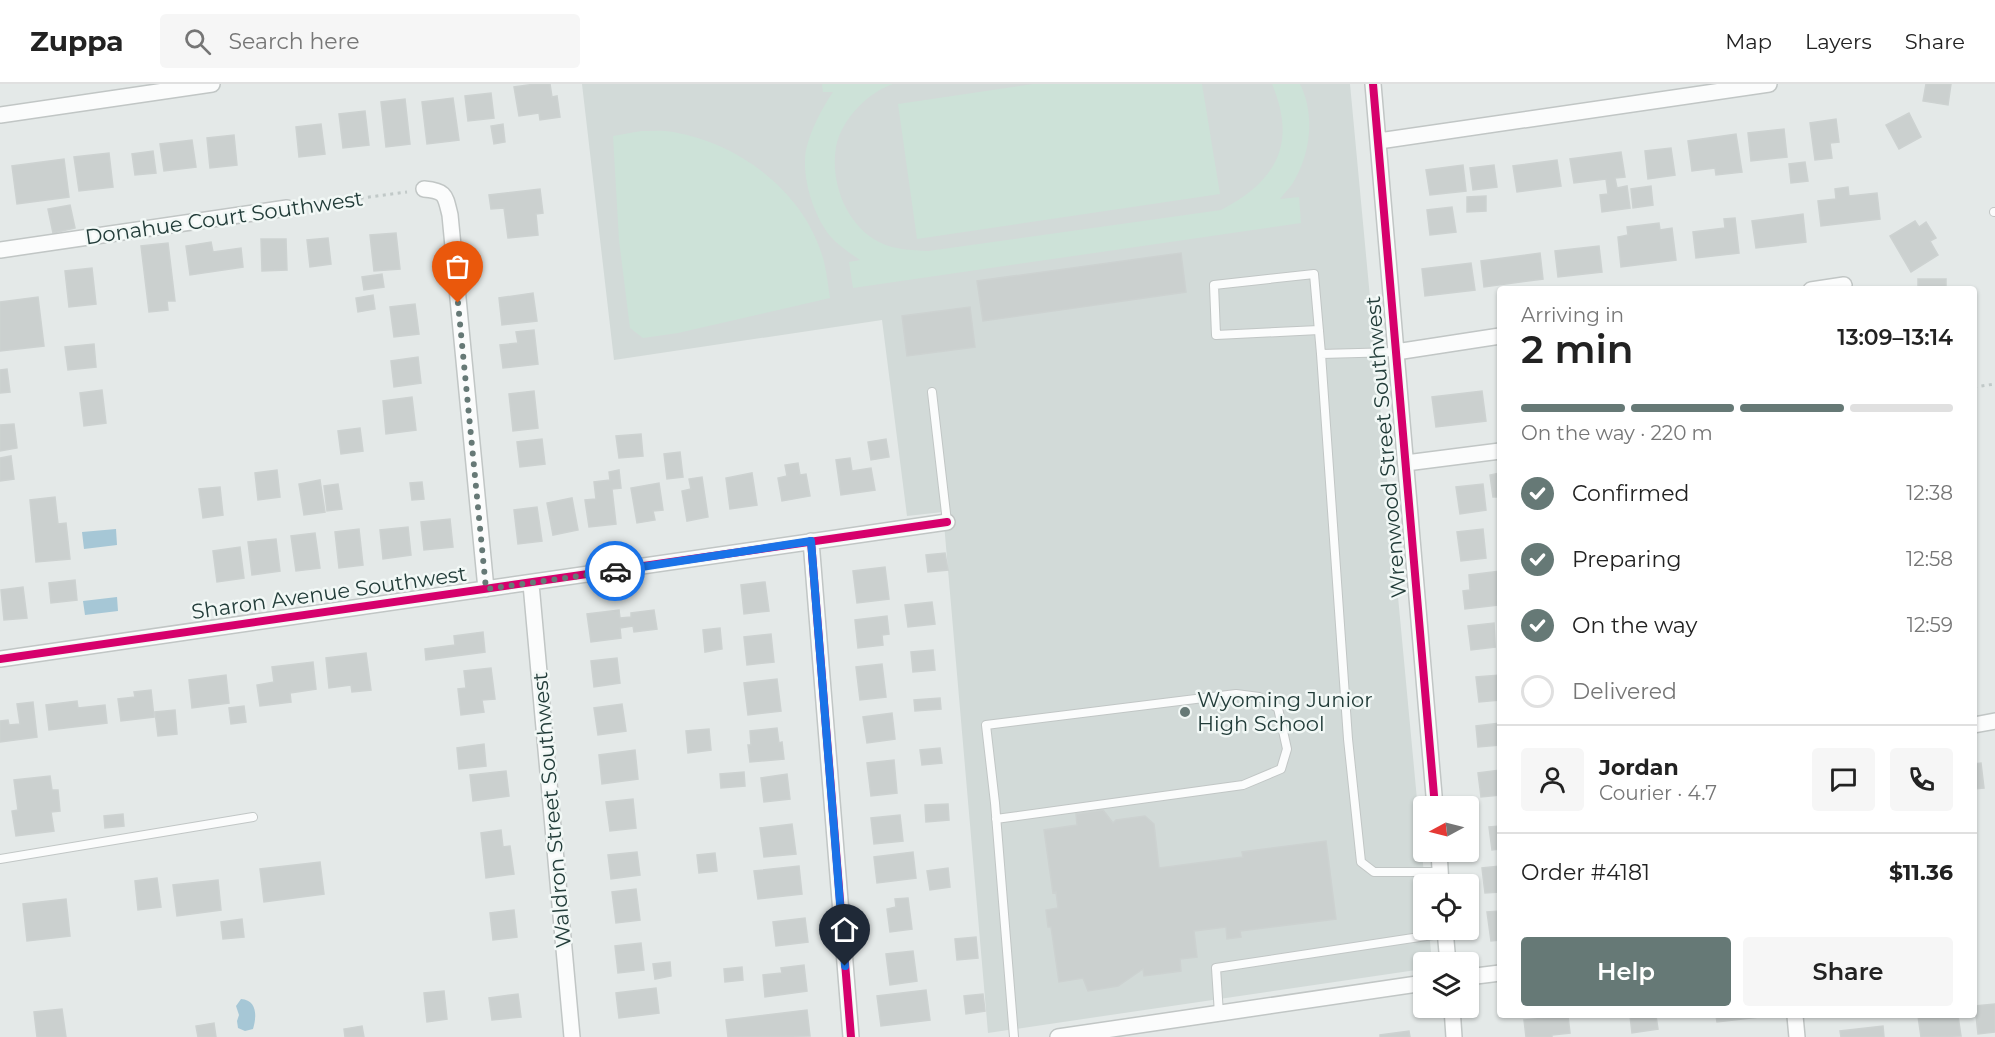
<!DOCTYPE html>
<html lang="en">
<head>
<meta charset="utf-8">
<style>
  :root { --surface:#fff; --page:#f6f6f6; --text:#222; --muted:#767676; --line:#e0e0e0; --accent:#667976 }
  body { margin:0; font-family:Montserrat,sans-serif; background:var(--page); color:var(--text); height:100vh; display:flex; flex-direction:column; font-size:22px; white-space:nowrap }
  * { box-sizing:border-box; margin:0 }
  p { font-size:20px; color:var(--muted) }
  .icon { flex:none; width:33px; height:33px; fill:none; stroke:currentColor; stroke-width:2; stroke-linecap:round; stroke-linejoin:round }
  .map { position:relative; flex:1; overflow:hidden }
  .drawer { position:absolute; left:1497px; top:202px; width:480px; height:732px; display:flex; flex-direction:column; background:var(--surface); border-radius:6px; box-shadow:0 2px 4px #0004 }
  .drawer>* { flex:none }
  .needle { width:39px; rotate:263deg }
  .controls { position:absolute; left:1413px; top:712px; display:grid; gap:12px }
  .controls a { display:grid; place-items:center; width:66px; height:66px; border-radius:6px; background:var(--surface); box-shadow:0 2px 4px #0004; font-size:30px }
  .pin { position:absolute; display:grid; place-items:center; width:51px; height:51px; color:#fff; margin:-62px -26px; border-radius:50% 50% 50% 0; rotate:-45deg; box-shadow:0 0 6px #0007 }
  .pin .icon { rotate:45deg }
  .courier { position:absolute; display:grid; place-items:center; width:60px; height:60px; margin:-30px; border:4px solid #1a73e8; border-radius:50%; background:#fff; color:#222; box-shadow:0 2px 8px #0007 }
  .overview em { font-style:normal; font-weight:600 }
  .overview div { display:flex; flex-direction:column-reverse }
  .overview { display:flex; align-items:center; justify-content:space-between; height:102px; padding:0 24px }
  h1 { font-size:39px; font-weight:600; line-height:45px }
  .bar { display:grid; grid-template-columns:repeat(4,1fr); gap:9px 6px; align-content:center; height:72px; padding:0 24px }
  .bar i { height:8px; border-radius:4px; background:var(--line) }
  .bar .selected { background:var(--accent) }
  .bar p { grid-column:span 4 }
  .line { display:flex; align-items:center; gap:15px; padding:0 24px; border-top:2px solid var(--line) }
  .line div { flex:1 }
  .round { display:grid; place-items:center; flex:none; width:63px; height:63px; border-radius:6px; background:var(--page) }
  ol { padding:0 24px; list-style:none }
  li { display:flex; align-items:center; gap:18px; height:66px }
  li p { margin-inline-start:auto }
  li .icon { padding:6px; border-radius:50%; background:var(--accent); color:#fff; stroke-width:4 }
  li:last-child { color:var(--muted) }
  li i { width:33px; height:33px; border:3px solid var(--line); border-radius:50% }
  .action { display:flex; gap:12px; margin-top:auto; padding:12px 24px }
  .action a { flex:1; height:69px; border-radius:6px; background:var(--accent); color:#fff; font-size:24px; font-weight:600; line-height:69px; text-align:center }
  .action a+a { background:var(--page); color:var(--text) }
  header { display:flex; align-items:center; gap:36px; box-sizing:border-box; height:84px; padding:0 30px; background:var(--surface); border-bottom:2px solid var(--line) }
  header strong { font-size:28px }
  nav { display:flex; gap:33px; margin-inline-start:auto; font-size:21px }
  .search { width:420px; height:54px; background:var(--page); display:flex; align-items:center; gap:15px; box-sizing:border-box; padding:0 21px; border-radius:6px; color:var(--muted); font-size:22px }
  .map>svg:first-child { display:block }
  .built { fill:#d2dad8 }
  .green { fill:#cde2d8 }
  .water { fill:#a6c7d6 }
  .building { fill:#cbd0cf; stroke:#cdd2d1; stroke-width:1.5 }
  .lines { fill:none; stroke-linecap:round; stroke-linejoin:round }
  .service-casing { stroke:#c1c6c5; stroke-width:10 }
  .minor-casing { stroke:#c1c6c5; stroke-width:18 }
  .path { stroke:#c1c9c8; stroke-width:3; stroke-dasharray:3 4.5; stroke-linecap:butt }
  .service { stroke:#fbfcfc; stroke-width:8 }
  .minor { stroke:#fbfcfc; stroke-width:15 }
  .cycleway-casing { stroke:#f2f8f6; stroke-width:11 }
  .cycleway { stroke:#d6006c; stroke-width:8 }
  .done { stroke:#667976; stroke-width:6; stroke-dasharray:0 10.8 }
  .route { stroke:#1a73e8; stroke-width:8 }
  .poi-dot { fill:#667976; stroke:#f2f8f6; stroke-width:2 }
  .labels { text-anchor:middle; stroke-width:5; stroke-linejoin:round; paint-order:stroke }
  .street-label { font-size:21px; fill:#223c39; stroke:#f2f8f6 }
  .poi-label { font-size:21px; fill:#223c39; stroke:#f2f8f6; text-anchor:start }
</style>
</head>
<body>
<header>
<strong>Zuppa</strong>
<div class="search"><svg class="icon" aria-label="search" viewBox="0 0 24 24"><circle cx="10" cy="10" r="6"/><path d="M15 15l6 6"/></svg>Search here</div>
<nav><a>Map</a><a>Layers</a><a>Share</a></nav>
</header>
<div class="map">
<svg width="1995" height="953" viewBox="0 0 1995 953">
  <rect width="100%" height="100%" fill="#e4e9e8"/>
  <path class="built" d="M582,0H1350L1425,801H1424V846H1429L1432,879H1424L1423,885L988,949L943,428L907,432L882,236L614,276Z"/>
  <path class="green" d="M822,0H893C868,8 841,36 836,63C830,98 846,141 879,158C895,166 911,166 928,167L1221,126C1277,97 1297,59 1272,0H1300C1315,30 1311,68 1294,97C1291,103 1284,109 1280,115L1299,113L1301,139L853,204L849,178L860,176C850,169 839,162 831,153C814,133 801,93 806,66C811,45 821,26 833,8H823Z
    M1033,0H1202L1220,110L917,155L898,20Z
    M641,47C651,47 663,46 673,48C740,59 807,110 824,178C827,190 828,202 830,214L678,249L643,254L630,244L619,156L613,52Z"/>
  <path class="water" d="M116,445L117,461L84,465L82,448Z
    M117,513L118,527L85,531L83,517Z
    M241,915C257,916 257,932 253,945L245,947L238,944L237,937L239,931L236,922Z"/>
  <path class="building" d="M535,0H550L552,13L557,12L560,33L540,36L539,29L519,32L514,3Z
    M1926,0H1951L1948,21L1923,17Z
    M491,9L494,34L468,37L465,12Z
    M453,14L459,56L427,60L422,18Z
    M405,15L410,60L386,63L381,18Z
    M365,27L369,61L343,64L339,30Z
    M1909,29L1921,53L1899,65L1886,41Z
    M1836,35L1839,58L1830,59L1832,74L1815,76L1810,39Z
    M321,40L325,70L299,73L296,43Z
    M503,40L505,58L494,60L491,42Z
    M1784,45L1787,73L1751,77L1748,49Z
    M1736,50L1742,88L1716,91L1715,84L1692,87L1688,57Z
    M234,51L237,81L210,84L207,54Z
    M192,56L196,83L164,87L160,60Z
    M1671,64L1675,91L1648,95L1645,67Z
    M153,67L156,89L135,91L132,70Z
    M1621,68L1625,93L1615,94L1617,104L1627,102L1630,124L1602,128L1600,111L1608,110L1606,95L1574,99L1570,75Z
    M109,69L113,103L79,107L74,73Z
    M64,75L69,113L17,120L12,82Z
    M1557,76L1561,102L1517,108L1513,82Z
    M1805,78L1808,97L1791,99L1789,80Z
    M1463,81L1466,107L1430,111L1426,86Z
    M1494,81L1497,103L1473,106L1470,84Z
    M1651,102L1653,121L1633,124L1631,105Z
    M1848,103L1849,112L1877,109L1880,135L1821,142L1818,117L1836,115L1835,105Z
    M540,105L543,129L536,130L538,151L508,154L504,124L491,125L489,111Z
    M1486,112V127L1467,128V113Z
    M70,121L75,144L53,149L48,125Z
    M1452,123L1456,148L1430,151L1427,126Z
    M1803,130L1806,158L1756,164L1752,137Z
    M1735,134L1739,169L1696,174L1693,148L1725,144L1724,135Z
    M1915,137L1919,143L1926,138L1936,154L1930,157L1938,171L1911,188L1890,152Z
    M1659,139L1660,146L1672,144L1676,176L1621,183L1618,153L1628,151L1627,143Z
    M396,149L400,185L374,187L370,151Z
    M328,154L331,180L310,183L307,156Z
    M261,155H286L287,186L262,187Z
    M211,158L213,168L241,164L243,183L190,191L186,162Z
    M168,159L175,217H167L168,226L149,228L141,162Z
    M1599,162L1602,188L1558,193L1555,167Z
    M1181,169L1186,208L983,237L977,197Z
    M1540,169L1543,195L1484,203L1481,177Z
    M1471,179L1475,206L1425,212L1422,185Z
    M92,184L96,220L69,223L65,187Z
    M382,190L384,203L364,206L362,193Z
    M1918,195H1946V206H1918Z
    M533,209L537,237L502,241L499,214Z
    M373,211L375,225L358,228L356,214Z
    M38,213L44,262L0,267V218Z
    M415,220L419,250L394,253L390,223Z
    M970,223L975,263L907,272L902,232Z
    M534,246L538,280L503,284L500,261L518,259L516,248Z
    M94,260L96,283L68,286L65,263Z
    M418,273L421,299L394,303L391,277Z
    M7,285L10,308L0,309V286Z
    M102,306L106,339L84,342L80,309Z
    M534,307L538,344L513,347L509,310Z
    M1482,307L1486,337L1436,343L1432,313Z
    M412,313L416,346L386,350L383,317Z
    M14,340L17,364L0,367V341Z
    M360,344L363,367L341,370L338,347Z
    M641,350L643,372L619,374L616,352Z
    M542,355L545,380L520,383L517,358Z
    M886,355L889,373L871,376L868,358Z
    M680,368L683,393L667,395L664,370Z
    M11,372L14,395L0,397V374Z
    M850,374L852,387L871,384L875,406L841,411L836,376Z
    M798,379L800,391L806,390L810,412L782,417L778,394L787,392L785,381Z
    M277,386L280,413L258,416L255,389Z
    M619,386L621,404L612,405L616,440L589,443L585,416L596,415L594,398L610,396L609,388Z
    M752,389L757,421L730,425L726,394Z
    M1500,389V413H1493L1490,391Z
    M702,393L708,433L687,437L682,407L691,405L689,395Z
    M320,396L325,428L304,431L299,400Z
    M422,398L424,415L412,416L410,399Z
    M659,399L663,426L653,427L655,436L637,439L631,404Z
    M338,400L342,425L327,427L324,402Z
    M1483,400L1486,426L1460,430L1456,403Z
    M220,403L223,431L203,434L199,405Z
    M55,413L58,440L66,439L70,475L36,478L30,416Z
    M572,414L578,446L553,451L547,419Z
    M537,423L542,457L518,460L514,426Z
    M450,435L453,463L424,466L421,438Z
    M408,443L411,471L383,475L380,446Z
    M359,445L363,481L339,484L335,448Z
    M1483,445L1486,474L1461,477L1457,448Z
    M315,449L320,484L296,487L291,452Z
    M276,455L280,487L252,491L248,458Z
    M240,463L244,494L217,498L213,467Z
    M945,469L948,486L928,488L926,471Z
    M885,483L889,515L857,519L853,487Z
    M1500,487V512H1497L1498,521L1465,525L1463,507L1470,506L1469,491Z
    M75,496L77,516L51,519L49,499Z
    M765,498L769,527L744,530L741,501Z
    M23,503L27,534L4,536L1,506Z
    M932,518L935,540L908,543L905,521Z
    M619,526L620,534L631,533V529L654,526L657,545L634,548L633,542L620,544L621,554L591,558L587,530Z
    M887,532L889,550L882,551L883,561L858,564L855,536Z
    M1494,539L1495,563L1471,566L1468,542Z
    M720,544L722,565L705,568L703,546Z
    M483,548L485,568L426,576L425,565L455,561L454,552Z
    M771,550L774,578L747,581L744,553Z
    M933,566L935,586L913,588L911,568Z
    M366,569L371,606L352,608L351,601L329,604L326,574Z
    M617,574L620,599L594,603L591,577Z
    M313,578L316,605L290,609L291,618L260,622L257,601L274,598L272,583Z
    M882,580L886,613L860,616L856,583Z
    M491,584L495,615L482,616L484,628L461,631L458,605L466,604L464,587Z
    M226,591L229,619L192,624L189,596Z
    M1500,591V616L1479,618L1476,593Z
    M777,595L781,627L748,631L744,599Z
    M151,606L154,633L121,637L118,615L135,613L134,608Z
    M940,614L941,625L915,627L914,616Z
    M77,617L78,624L105,621L107,639L49,646L46,621Z
    M33,618L37,653L0,658V637L8,636L9,641L20,640L17,620Z
    M622,620L626,647L598,651L594,624Z
    M244,622L246,638L231,640L229,624Z
    M175,626L177,650L158,652L155,628Z
    M892,629L895,655L867,659L863,633Z
    M1500,639V661L1478,663L1476,642Z
    M777,644L779,659L782,658L784,675L750,678L748,661H751L750,647Z
    M709,645L711,666L688,669L686,647Z
    M484,660L486,682L459,685L457,664Z
    M940,664L942,679L922,681L920,666Z
    M635,666L638,695L602,700L599,671Z
    M894,676L897,709L871,712L867,679Z
    M1981,679L1984,704L1974,705V680Z
    M1500,686V711L1481,713L1478,689Z
    M506,687L509,712L473,717L470,691Z
    M744,688L745,702L721,704L720,690Z
    M787,690L790,715L764,718L761,694Z
    M50,692L52,706H58L60,727L51,728L54,747L16,752L12,727L18,726L14,696Z
    M633,715L636,744L610,747L606,718Z
    M948,720L949,736L926,738L925,721Z
    M1103,726L1113,739L1116,736L1145,732L1154,740L1159,784L1243,773L1242,768L1326,757L1336,835L1240,847L1241,853L1227,855L1226,843L1194,847L1197,873L1180,875L1181,887L1144,892L1143,885L1118,902L1088,907L1083,894L1059,898L1051,843H1048L1046,826L1058,824L1056,808L1053,809L1044,746L1077,741L1076,730Z
    M123,730L124,742L105,744L104,732Z
    M900,731L903,757L874,760L871,734Z
    M792,740L796,770L764,773L760,744Z
    M1500,742V765L1492,766L1489,743Z
    M501,746L503,763L510,762L514,790L486,794L481,749Z
    M637,768L640,791L611,795L608,771Z
    M913,768L916,794L877,799L874,773Z
    M715,769L717,787L699,789L697,771Z
    M320,778L324,810L264,818L260,785Z
    M799,782L802,810L758,815L754,787Z
    M1500,782V808L1485,809L1482,784Z
    M948,784L950,803L930,806L927,787Z
    M157,794L161,823L138,826L135,797Z
    M218,796L221,826L177,832L173,801Z
    M636,805L640,836L616,839L612,808Z
    M908,814L912,845L890,848L887,825L896,823L895,815Z
    M66,815L70,852L27,857L23,820Z
    M514,826L517,853L493,856L490,829Z
    M1500,827V856L1491,857L1487,828Z
    M805,834L808,858L776,862L773,838Z
    M242,835L244,853L223,855L221,838Z
    M976,853L978,874L957,876L955,855Z
    M641,859L644,886L618,889L615,862Z
    M913,867L917,897L890,901L886,870Z
    M670,878L671,892L655,895L653,880Z
    M804,881L807,907L765,913L763,891L782,889L781,884Z
    M742,883L743,896L725,898L724,885Z
    M656,904L659,929L619,934L616,909Z
    M926,906L930,936L881,942L877,912Z
    M444,907L447,935L427,938L424,909Z
    M518,910L521,933L492,936L489,914Z
    M983,910L985,927L966,930L964,912Z
    M1995,920V948L1978,950L1975,922Z
    M62,925L66,953H37L34,928Z
    M807,926L810,952L728,953L726,936Z
    M1568,932L1570,949L1552,951V953H1526L1524,936Z
    M1630,932H1656L1658,945L1632,949Z
    M1716,932H1759V933L1717,938Z
    M1918,932H1958L1961,952L1921,953Z
    M214,939L216,953H198L196,942Z
    M362,942L364,953H345L344,945Z
    M1883,942L1884,953H1841L1840,947Z
    M1409,947L1410,953H1380V951Z"/>
  <g class="lines">
    <g class="service-casing">
      <path id="service" d="M1994,128H1995
        M1319,246L1216,251L1214,201L1314,190L1321,270
        M1396,268L1321,270L1348,655L1361,778L1374,788H1440
        M932,308L947,438
        M996,735L1243,701L1281,685L1287,665L1278,624L1259,613L1236,610L986,641L995,719L1014,953
        M0,775L253,733
        M1219,930L1216,884L1446,849"/>
    </g>
    <g class="minor-casing">
      <path id="minor" d="M1373,0L1435,723
        M0,31L212,0
        M1379,57L1769,0
        M424,105C446,107 445,111 450,131L486,505
        M0,166L287,124
        M1811,206L1844,201
        M1396,268L1500,252
        M1406,379L1500,367
        M811,457L851,953
        M531,500L572,953
        M0,575L947,438
        M1974,641L1995,637
        M1439,768L1441,801
        M1445,846L1448,879
        M1468,893L1500,889
        M1452,924L1454,953
        M1795,932L1797,953
        M1058,953L1424,899"/>
    </g>
    <path class="path" d="M301,122L407,108
      M1974,303L1995,300"/>
    <use href="#service" class="service"/>
    <use href="#minor" class="minor"/>
    <g class="cycleway-casing">
      <path id="cycleway" d="M1373,0L1435,723
        M811,457L851,953
        M0,575L947,438"/>
    </g>
    <use href="#cycleway" class="cycleway"/>
  </g>
  <g class="lines">
    <path class="done" d="M458,219L486,505L615,487"/>
    <path class="route" d="M615,487L811,457L845,882"/>
  </g>
  <circle class="poi-dot" cx="1185" cy="628" r="6"/>
  <g class="labels">
    <g class="street-label">
      <text transform="translate(224 134) rotate(-8)" y="7">Donahue Court Southwest</text>
      <text transform="translate(1386 363) rotate(-95)" y="7">Wrenwood Street Southwest</text>
      <text transform="translate(329 509) rotate(-8)" y="7">Sharon Avenue Southwest</text>
      <text transform="translate(552 726) rotate(-95)" y="7">Waldron Street Southwest</text>
    </g>
    <g class="poi-label">
      <text x="1197" y="623">Wyoming Junior<tspan x="1197" dy="24">High School</tspan></text>
    </g>
  </g>
</svg>
<div class="controls">
<a><svg class="needle" viewBox="-14 -14 28 28"><path d="M0-13l5 13h-10z" fill="#e53935"/><path d="M0 13l5-13h-10z" fill="#767676"/></svg></a>
<a><svg class="icon" aria-label="locate" viewBox="0 0 24 24"><circle cx="12" cy="12" r="6"/><path d="M12 2v4M12 18v4M2 12h4M18 12h4"/></svg></a>
<a><svg class="icon" aria-label="layers" viewBox="0 0 24 24"><path d="M12 4l9 5-9 5-9-5zM3 14l9 5 9-5"/></svg></a>
</div>
<div class="pin" style="left:458px;top:219px;background:#ea580c"><svg class="icon" aria-label="bag" viewBox="0 0 24 24"><path d="M5 8h14l-1 12H6zM9 8a3 3 0 0 1 6 0"/></svg></div>
<div class="pin" style="left:845px;top:882px;background:#1f2937"><svg class="icon" aria-label="home" viewBox="0 0 24 24"><path d="M3 11l9-7 9 7M6 9v11h12V9"/></svg></div>
<div class="courier" style="left:615px;top:487px"><svg class="icon" aria-label="car" viewBox="0 0 24 24"><path d="M5 17H2v-5l4-1 3-4h7l3 4 3 1v5h-3M9 17h6M6 11h13"/><circle cx="7" cy="17" r="2"/><circle cx="17" cy="17" r="2"/></svg></div>
<section class="drawer">
<div class="overview"><div><h1>2 min</h1><p>Arriving in</p></div><em>13:09–13:14</em></div>
<div class="bar"><i class="selected"></i><i class="selected"></i><i class="selected"></i><i></i><p>On the way · 220 m</p></div>
<ol>
<li><svg class="icon" aria-label="check" viewBox="0 0 24 24"><path d="M5 12l5 5 9-10"/></svg>Confirmed<p>12:38</p></li>
<li><svg class="icon" aria-label="check" viewBox="0 0 24 24"><path d="M5 12l5 5 9-10"/></svg>Preparing<p>12:58</p></li>
<li><svg class="icon" aria-label="check" viewBox="0 0 24 24"><path d="M5 12l5 5 9-10"/></svg>On the way<p>12:59</p></li>
<li><i></i>Delivered</li>
</ol>
<div class="line" style="height:108px"><a class="round"><svg class="icon" aria-label="person" viewBox="0 0 24 24"><circle cx="12" cy="8" r="4"/><path d="M4 21q1-7 8-7t8 7"/></svg></a><div><b>Jordan</b><p>Courier · 4.7</p></div><a class="round"><svg class="icon" aria-label="chat" viewBox="0 0 24 24"><path d="M4 5h16v11H9l-5 4z"/></svg></a><a class="round"><svg class="icon" aria-label="phone" viewBox="0 0 24 24"><path d="M5 4h4l2 5-3 2q2 4 5 5l2-3 5 2v4C11 20 4 13 5 4z"/></svg></a></div>
<div class="line" style="height:78px"><div>Order #4181</div><b>$11.36</b></div>
<div class="action"><a>Help</a><a>Share</a></div>
</section>
</div>
</body>
</html>
